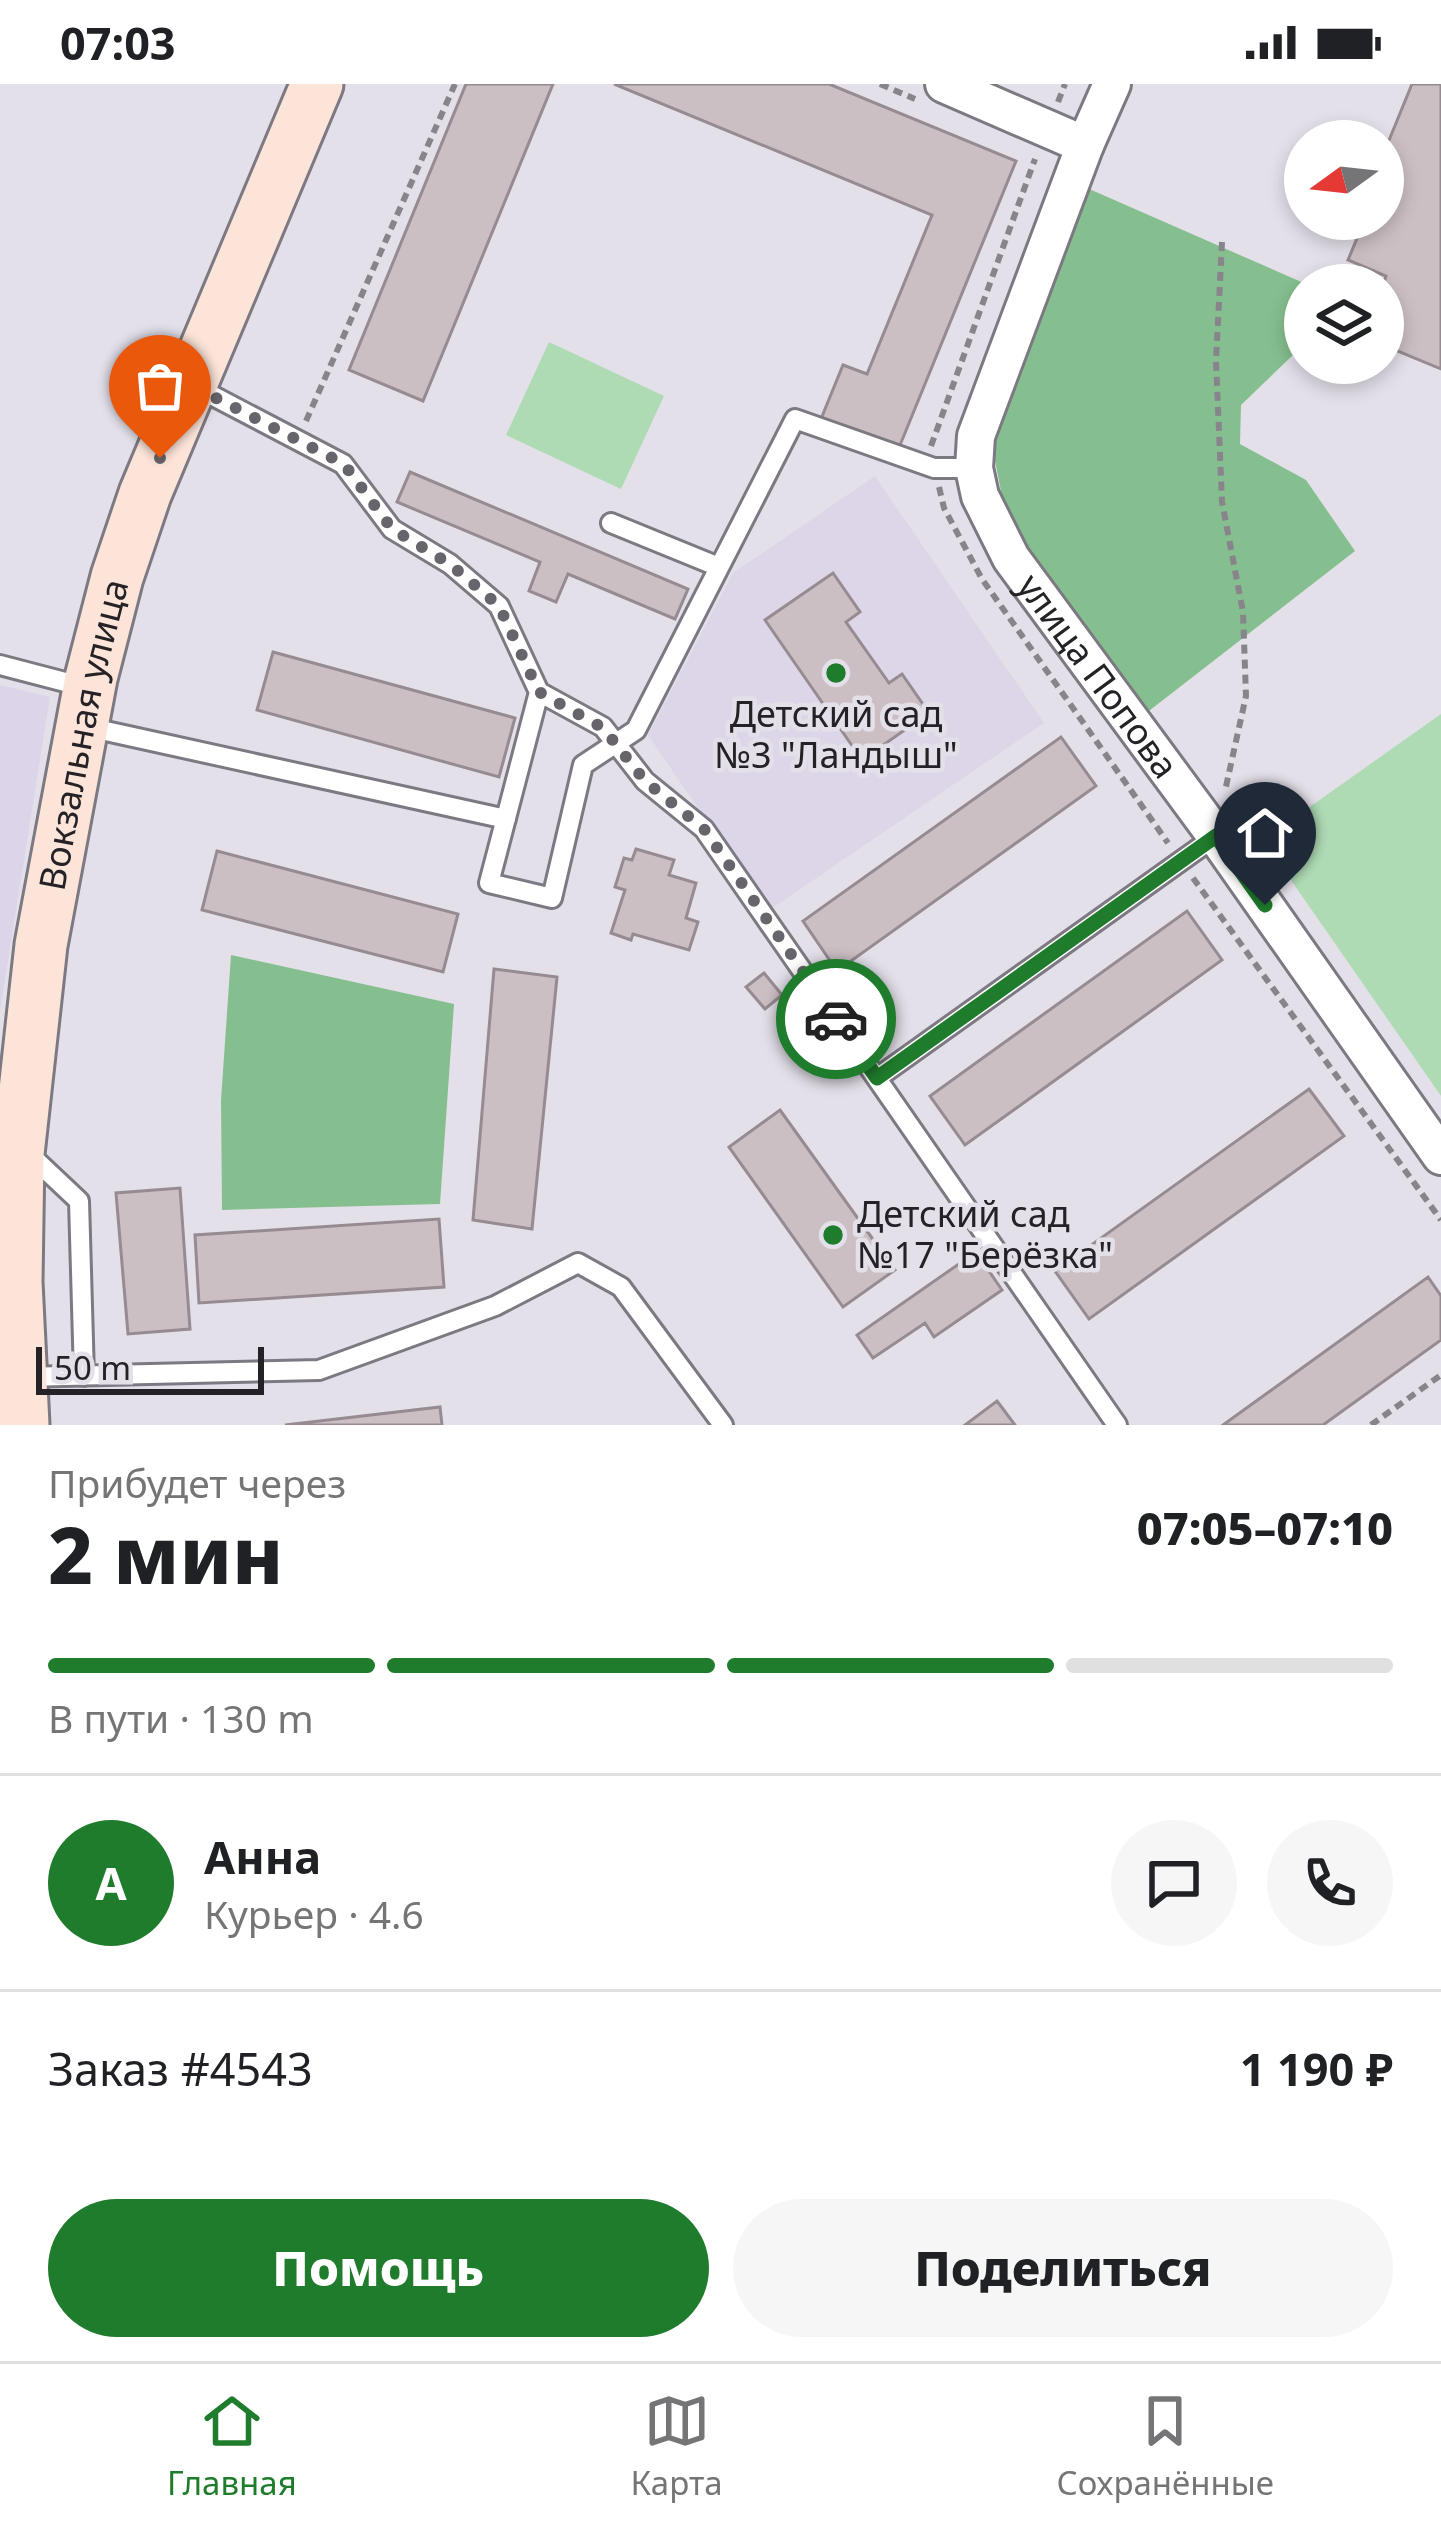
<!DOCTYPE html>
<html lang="ru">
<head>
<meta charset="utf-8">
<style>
  :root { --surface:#fff; --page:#f6f6f6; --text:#202124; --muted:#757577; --line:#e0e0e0; --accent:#1f7c2c }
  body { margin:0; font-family:"Noto Sans",sans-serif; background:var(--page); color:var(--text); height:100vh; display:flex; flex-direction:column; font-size:45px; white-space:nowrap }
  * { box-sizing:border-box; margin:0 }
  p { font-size:39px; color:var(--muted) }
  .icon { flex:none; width:66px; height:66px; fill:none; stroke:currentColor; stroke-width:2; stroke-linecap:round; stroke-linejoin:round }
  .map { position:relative; height:1341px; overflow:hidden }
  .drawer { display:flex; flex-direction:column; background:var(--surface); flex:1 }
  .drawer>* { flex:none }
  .needle { width:78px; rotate:255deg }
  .buttons { position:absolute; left:1284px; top:36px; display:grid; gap:24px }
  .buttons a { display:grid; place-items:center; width:120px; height:120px; border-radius:50%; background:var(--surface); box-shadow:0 6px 18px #0003; font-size:60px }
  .scale { position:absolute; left:36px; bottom:30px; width:228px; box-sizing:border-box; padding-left:12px; border:6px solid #242226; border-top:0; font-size:33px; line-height:42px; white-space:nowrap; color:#242226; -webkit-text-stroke:9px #e4e0ea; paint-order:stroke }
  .pin { position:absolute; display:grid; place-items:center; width:102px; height:102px; color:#fff; margin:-123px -51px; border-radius:50% 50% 50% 0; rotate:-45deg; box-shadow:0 0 12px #0007 }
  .pin .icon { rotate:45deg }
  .courier { position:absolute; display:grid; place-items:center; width:120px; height:120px; margin:-60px; border:9px solid #1f7c2c; border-radius:50%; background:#fff; color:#222; box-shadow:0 3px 15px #0007 }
  .headline em { font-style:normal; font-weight:800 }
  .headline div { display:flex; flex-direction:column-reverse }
  .headline { display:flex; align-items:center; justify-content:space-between; height:204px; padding:0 48px }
  h1 { font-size:78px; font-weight:800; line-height:90px }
  .bar { display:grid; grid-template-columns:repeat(4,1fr); gap:18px 12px; align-content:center; height:144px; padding:0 48px }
  .bar i { height:15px; border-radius:9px; background:var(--line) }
  .bar .current { background:var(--accent) }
  .bar p { grid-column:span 4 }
  .line { display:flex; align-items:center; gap:30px; padding:0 48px; border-top:3px solid var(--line) }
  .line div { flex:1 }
  .round { display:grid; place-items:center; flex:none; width:126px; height:126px; border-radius:63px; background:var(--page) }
  .cta { display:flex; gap:24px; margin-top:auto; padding:24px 48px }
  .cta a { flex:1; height:138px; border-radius:72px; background:var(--accent); color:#fff; font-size:48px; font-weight:800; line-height:138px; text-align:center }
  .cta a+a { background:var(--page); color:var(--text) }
  .status { display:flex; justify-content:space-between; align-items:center; height:84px; padding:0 60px; background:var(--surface); direction:ltr }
  .status svg { height:33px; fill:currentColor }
  .dock { display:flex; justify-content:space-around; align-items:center; height:168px; border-top:3px solid var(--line); background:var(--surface); font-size:33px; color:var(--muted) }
  .dock a { display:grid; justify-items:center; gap:6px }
  .dock .current { color:var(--accent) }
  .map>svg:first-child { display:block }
  .built { fill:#ddd6e8 }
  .industrial { fill:#dcd4e9 }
  .green { fill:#aedab4 }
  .forest { fill:#86bf8f }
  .building { fill:#cbbfc4; stroke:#968b90; stroke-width:3 }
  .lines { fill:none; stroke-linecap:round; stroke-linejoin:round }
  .lane-casing { stroke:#7c7982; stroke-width:24 }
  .street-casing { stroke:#7c7982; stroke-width:42 }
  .secondary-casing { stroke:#7c7982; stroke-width:57 }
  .path { stroke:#87848b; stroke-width:6; stroke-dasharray:9 6; stroke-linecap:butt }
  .lane { stroke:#fff; stroke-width:18 }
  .street { stroke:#fff; stroke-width:36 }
  .secondary { stroke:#fde4d9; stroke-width:51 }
  .done { stroke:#67646b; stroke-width:12; stroke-dasharray:0 21.6 }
  .route { stroke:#1f7c2c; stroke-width:15 }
  .poi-dot { fill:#1f7c2c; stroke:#e4e0ea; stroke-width:4.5 }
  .labels { text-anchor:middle; stroke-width:9; stroke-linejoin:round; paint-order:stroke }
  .street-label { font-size:36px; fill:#242226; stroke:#e4e0ea }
  .poi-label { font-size:36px; fill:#242226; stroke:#e4e0ea }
</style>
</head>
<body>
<div class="status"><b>07:03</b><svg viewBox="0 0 49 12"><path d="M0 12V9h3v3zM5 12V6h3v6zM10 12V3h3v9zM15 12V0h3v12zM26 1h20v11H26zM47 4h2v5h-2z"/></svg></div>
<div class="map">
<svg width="1441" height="1341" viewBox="0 0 1441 1341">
  <rect width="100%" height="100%" fill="#e4e0ea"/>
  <path class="built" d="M875,392L1044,639L768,827L648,651L733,489Z"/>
  <path class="industrial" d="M0,601L50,613L0,927Z"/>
  <path class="green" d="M549,258L664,312L621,405L506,351Z
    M1441,630V1012L1263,756Z"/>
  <path class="forest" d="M1071,97L1306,200L1293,271L1241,321L1240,360L1306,396L1355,467L1145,630L1006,433L992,361Z
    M231,871L454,920L440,1120L222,1126L221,1016Z"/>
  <path class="building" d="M466,0H553L423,317L349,286Z
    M614,0H829L1016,77L898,366L821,335L843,281L867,290L932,131Z
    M1412,0H1441V285L1383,261V201L1386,192L1348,176L1365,135H1383V90L1388,77L1383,71Z
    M410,388L688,505L675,535L568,490L556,518L529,507L540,478L397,418Z
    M833,489L860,528L846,538L889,599L902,590L929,629L862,676L765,536Z
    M273,568L515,634L499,693L257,626Z
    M1061,653L1096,702L837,887L803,837Z
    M636,765L674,776L669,791L696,799L686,834L698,838L689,866L633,850L631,856L611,849L625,806L615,803L624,774L632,776Z
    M217,767L458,830L443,888L202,826Z
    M1187,827L1222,876L965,1061L930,1012Z
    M494,885L557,893L532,1145L473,1136Z
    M764,889L782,911L765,925L746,903Z
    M1309,1005L1344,1052L1089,1235L1055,1187Z
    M780,1026L895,1186L843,1223L729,1063Z
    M180,1104L190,1245L128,1250L116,1109Z
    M439,1135L444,1203L199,1219L195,1151Z
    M976,1168L1002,1206L934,1253L925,1239L873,1274L857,1251Z
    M1428,1193L1441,1212V1256L1323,1341H1223Z
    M997,1317L1015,1341H965Z
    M440,1323L442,1341H285Z"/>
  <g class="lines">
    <g class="lane-casing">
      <path id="lane" d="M196,303L343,380L392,445L450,480L499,522L539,608L603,643L645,697L704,745L1117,1341
        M611,439L719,483
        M0,581L88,604
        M539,608L489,799L552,814L583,681L636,646L795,335L934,384H974
        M83,642L506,735
        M877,994L1216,752
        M27,1068L79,1117L84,1292
        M22,1293L319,1286L495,1222L578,1179L621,1203L723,1341"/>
    </g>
    <g class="street-casing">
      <g id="street">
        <path d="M944,0L1085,61"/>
        <path id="s1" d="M1112,0L1085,61L976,352L974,384L980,412L1011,474L1216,752L1441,1072"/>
      </g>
    </g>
    <g class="secondary-casing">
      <g id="secondary">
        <path id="s2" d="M23,1341L16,1198L18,1070L41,861L91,594L117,493L145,410L317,0"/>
      </g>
    </g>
    <path class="path" d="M880,0L915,15
      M1058,18L1065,0
      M1222,158L1216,277L1222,418L1243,528L1246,612L1225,707
      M306,337L455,0
      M931,362L1035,75
      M939,403L944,424L982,495L1168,759
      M1193,794L1441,1136
      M1371,1341L1441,1291"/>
    <use href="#lane" class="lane"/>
    <use href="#street" class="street"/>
    <use href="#secondary" class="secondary"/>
  </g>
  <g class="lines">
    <path class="done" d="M160,374L191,301L344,380L392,445L450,480L499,522L539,608L603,644L645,697L704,745L836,935"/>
    <path class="route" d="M836,935L877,994L1216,752L1265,821"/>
  </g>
  <g class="poi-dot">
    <circle cx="836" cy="589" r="12"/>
    <circle cx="833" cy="1151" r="12"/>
  </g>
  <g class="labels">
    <g class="street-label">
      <text dy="13" stroke="none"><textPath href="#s1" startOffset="654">улица Попова</textPath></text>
      <text dy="13" stroke="none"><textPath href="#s2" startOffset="696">Вокзальная улица</textPath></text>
    </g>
    <g class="poi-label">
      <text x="836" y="643">Детский сад<tspan x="836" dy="41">№3 "Ландыш"</tspan></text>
      <text x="857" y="1143" text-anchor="start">Детский сад<tspan x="857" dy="41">№17 "Берёзка"</tspan></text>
    </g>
  </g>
</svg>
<div class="buttons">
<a><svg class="needle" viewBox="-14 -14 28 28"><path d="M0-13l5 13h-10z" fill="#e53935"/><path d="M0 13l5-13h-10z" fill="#757577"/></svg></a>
<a><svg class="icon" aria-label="layers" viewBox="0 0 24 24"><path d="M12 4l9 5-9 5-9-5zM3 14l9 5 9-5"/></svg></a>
</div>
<div class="scale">50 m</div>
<div class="pin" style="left:160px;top:374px;background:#ea580c"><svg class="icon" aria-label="bag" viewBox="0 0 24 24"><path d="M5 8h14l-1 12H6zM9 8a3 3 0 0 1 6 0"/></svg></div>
<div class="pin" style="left:1265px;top:821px;background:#1f2937"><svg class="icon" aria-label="home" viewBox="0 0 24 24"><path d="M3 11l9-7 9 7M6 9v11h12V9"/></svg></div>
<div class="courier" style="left:836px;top:935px"><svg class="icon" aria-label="car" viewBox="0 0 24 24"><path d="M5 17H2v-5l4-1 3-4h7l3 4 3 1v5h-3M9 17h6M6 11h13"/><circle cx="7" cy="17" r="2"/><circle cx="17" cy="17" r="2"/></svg></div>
</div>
<section class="drawer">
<div class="headline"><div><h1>2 мин</h1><p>Прибудет через</p></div><em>07:05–07:10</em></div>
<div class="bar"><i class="current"></i><i class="current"></i><i class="current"></i><i></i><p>В пути · 130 m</p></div>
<div class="line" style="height:216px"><b class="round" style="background:var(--accent);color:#fff">А</b><div><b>Анна</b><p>Курьер · 4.6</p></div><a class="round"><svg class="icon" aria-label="chat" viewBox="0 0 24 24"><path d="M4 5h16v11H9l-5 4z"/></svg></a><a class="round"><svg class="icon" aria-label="phone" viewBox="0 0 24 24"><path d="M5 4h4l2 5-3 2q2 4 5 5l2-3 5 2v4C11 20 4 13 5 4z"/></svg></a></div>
<div class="line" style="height:156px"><div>Заказ #4543</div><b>1 190 ₽</b></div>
<div class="cta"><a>Помощь</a><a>Поделиться</a></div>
</section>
<nav class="dock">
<a class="current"><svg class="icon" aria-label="home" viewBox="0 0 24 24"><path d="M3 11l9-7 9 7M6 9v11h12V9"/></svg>Главная</a>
<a><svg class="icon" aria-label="map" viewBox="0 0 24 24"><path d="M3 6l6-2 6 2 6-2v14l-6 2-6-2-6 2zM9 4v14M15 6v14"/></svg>Карта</a>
<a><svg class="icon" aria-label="saved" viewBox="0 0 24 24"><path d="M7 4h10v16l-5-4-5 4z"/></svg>Сохранённые</a>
</nav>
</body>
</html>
